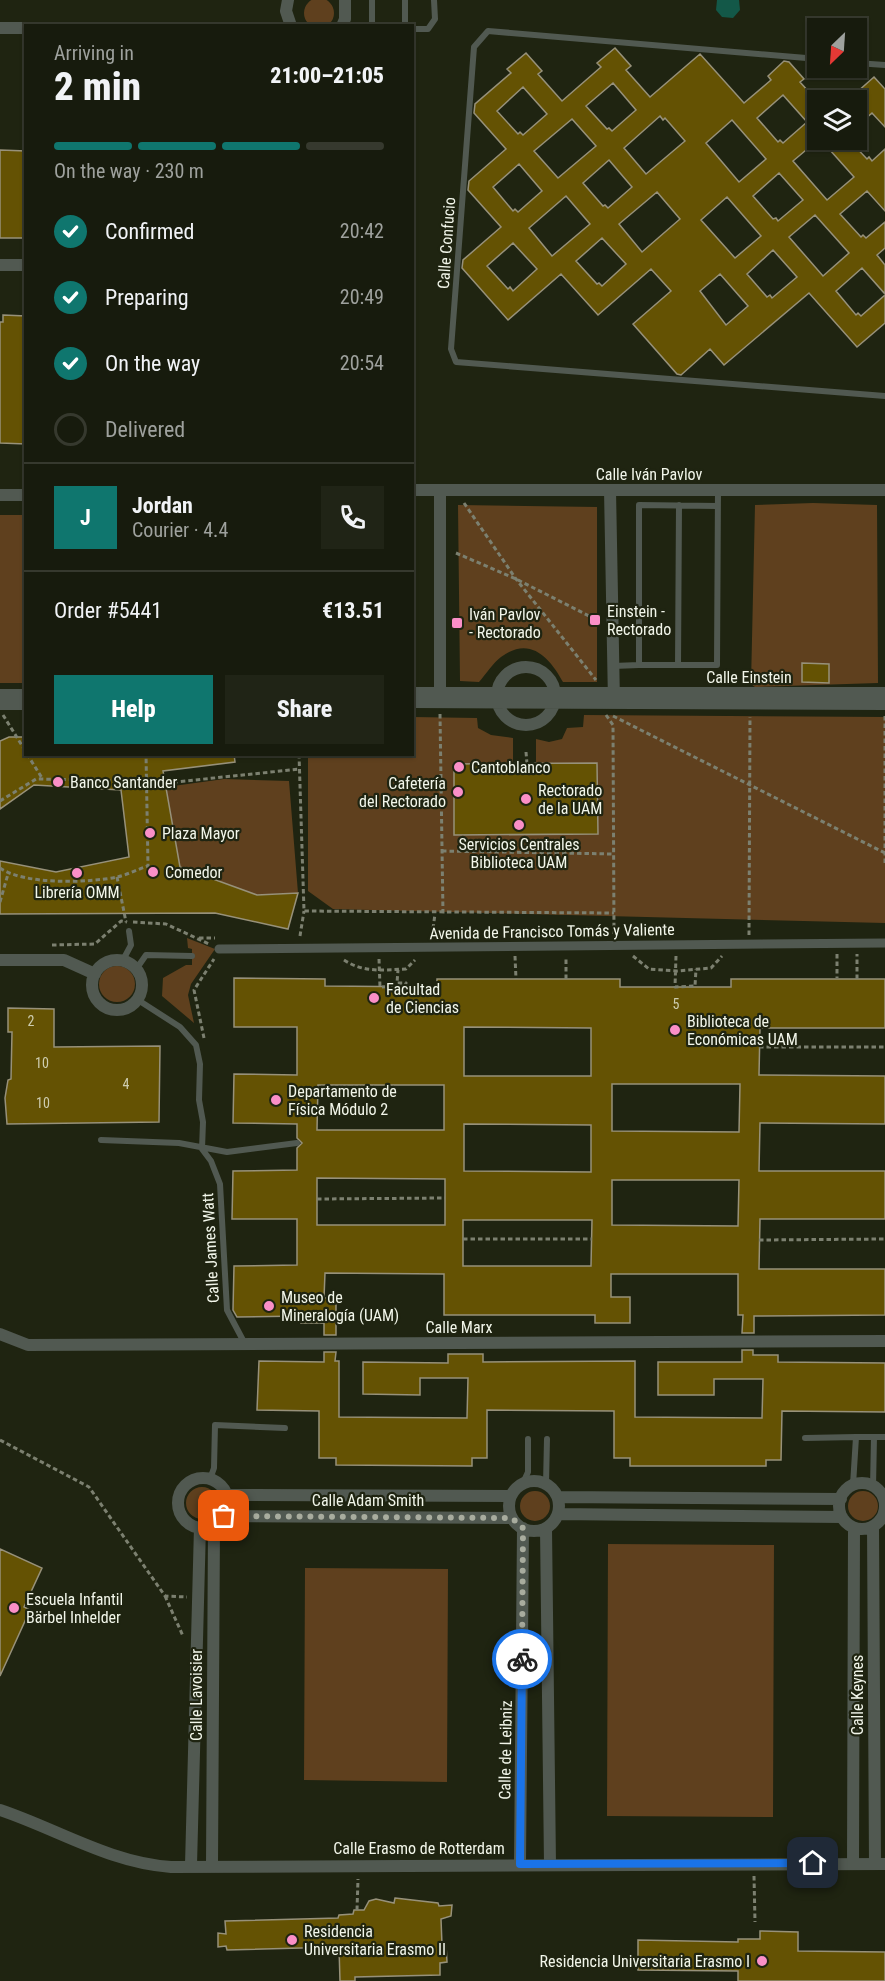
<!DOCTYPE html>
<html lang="en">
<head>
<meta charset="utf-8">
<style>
  :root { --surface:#171b0d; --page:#202416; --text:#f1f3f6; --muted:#9ea19d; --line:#36392e; --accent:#0f766e }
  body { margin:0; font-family:"Roboto Condensed",sans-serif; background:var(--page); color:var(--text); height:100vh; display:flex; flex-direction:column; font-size:22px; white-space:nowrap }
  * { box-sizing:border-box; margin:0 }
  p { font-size:20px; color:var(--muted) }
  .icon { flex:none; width:33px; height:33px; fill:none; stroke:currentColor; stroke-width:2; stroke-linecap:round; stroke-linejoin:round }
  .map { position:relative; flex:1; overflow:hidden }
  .side { position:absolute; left:24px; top:24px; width:390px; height:732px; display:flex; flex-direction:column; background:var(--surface); border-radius:0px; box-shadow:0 2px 4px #0004,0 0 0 2px var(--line) }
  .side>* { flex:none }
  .needle { width:39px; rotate:205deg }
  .controls { position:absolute; left:807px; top:18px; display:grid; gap:12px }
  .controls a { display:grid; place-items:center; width:60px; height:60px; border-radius:0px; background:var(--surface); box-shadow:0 2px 4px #0004,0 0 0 2px var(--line); font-size:30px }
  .pin { position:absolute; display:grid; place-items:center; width:51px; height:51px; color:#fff; margin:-26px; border-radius:12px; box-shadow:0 3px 9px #0006 }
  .courier { position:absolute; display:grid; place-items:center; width:60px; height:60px; margin:-30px; border:4px solid #1a73e8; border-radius:50%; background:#fff; color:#222; box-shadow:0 2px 8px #0007 }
  .head em { font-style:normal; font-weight:800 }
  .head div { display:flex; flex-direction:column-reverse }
  .head { display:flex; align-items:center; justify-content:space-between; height:102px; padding:0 30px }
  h1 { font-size:39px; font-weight:800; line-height:45px }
  .bar { display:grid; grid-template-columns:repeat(4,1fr); gap:9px 6px; align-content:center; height:72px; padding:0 30px }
  .bar i { height:8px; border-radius:4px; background:var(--line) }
  .bar .active { background:var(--accent) }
  .bar p { grid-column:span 4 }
  .line { display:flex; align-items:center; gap:15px; padding:0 30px; border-top:2px solid var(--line) }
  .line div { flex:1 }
  .round { display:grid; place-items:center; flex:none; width:63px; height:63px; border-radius:0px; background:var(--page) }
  ol { padding:0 30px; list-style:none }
  li { display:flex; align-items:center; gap:18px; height:66px }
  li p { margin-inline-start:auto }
  li .icon { padding:6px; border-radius:50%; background:var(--accent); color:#fff; stroke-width:4 }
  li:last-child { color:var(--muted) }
  li i { width:33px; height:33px; border:3px solid var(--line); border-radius:50% }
  .primary-button { display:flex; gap:12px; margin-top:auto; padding:12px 30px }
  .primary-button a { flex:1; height:69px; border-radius:0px; background:var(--accent); color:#fff; font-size:24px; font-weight:800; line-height:69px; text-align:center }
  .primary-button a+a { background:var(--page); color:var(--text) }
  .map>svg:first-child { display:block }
  .green { fill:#5f401e }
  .water { fill:#135848 }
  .building { fill:#645203; stroke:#97917a; stroke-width:1.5; fill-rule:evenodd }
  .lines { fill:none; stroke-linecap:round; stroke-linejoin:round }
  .path { stroke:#7c8070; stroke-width:3; stroke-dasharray:4.5 3; stroke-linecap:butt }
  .service { stroke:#515951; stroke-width:6 }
  .pedestrian { stroke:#515951; stroke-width:9 }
  .minor { stroke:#515951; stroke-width:12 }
  .done { stroke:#a8ac9e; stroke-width:6; stroke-dasharray:0 10.8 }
  .route { stroke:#1a73e8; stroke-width:8 }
  .poi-dot { fill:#fa8fc7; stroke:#1f2411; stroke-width:2 }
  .labels { text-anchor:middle; stroke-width:4.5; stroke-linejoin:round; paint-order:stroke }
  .number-label { font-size:14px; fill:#cecdb0 }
  .street-label { font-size:16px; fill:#f2f6ea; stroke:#1f2411 }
  .poi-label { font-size:16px; fill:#f2f6ea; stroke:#1f2411; text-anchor:start }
</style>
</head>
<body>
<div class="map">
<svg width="885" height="1981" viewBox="0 0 885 1981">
  <rect width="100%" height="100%" fill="#1f2411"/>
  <path class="green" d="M304 13a15 15 0 1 1 30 0a15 15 0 1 1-30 0Z
    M813,503L877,505L878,683L755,687L751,684L755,505Z
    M458,505L597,507V682H563C550,658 530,635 501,657C493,663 486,674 479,682L460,681Z
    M0,515H25V683H0Z
    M584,715L885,717V923L333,909L308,891V755L412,754L413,717L477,718L478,728L491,735L513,738V764H454V835L598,834L597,763L536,764V739L549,742L562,739L567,728L583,727Z
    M224,779L289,781L298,893L257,895L180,867L166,787Z
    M187,938L215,949L191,984L188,995L194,1023L162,996L163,978L186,965H192V949L188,948Z
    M99 984a18 18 0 1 1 36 0a18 18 0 1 1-36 0Z
    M186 1503a16 16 0 1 1 32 0a16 16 0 1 1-32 0Z
    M520 1506a15 15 0 1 1 30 0a15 15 0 1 1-30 0Z
    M848 1506a15 15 0 1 1 30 0a15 15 0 1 1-30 0Z
    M608,1544L774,1545L773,1817L607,1816Z
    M305,1568L448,1569L447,1782L304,1780Z"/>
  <path class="water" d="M717,0H739L740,10L733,18L722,17L716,10Z"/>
  <path class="building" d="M615,48L631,66L626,70L650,97L700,54L744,103L771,80L768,76L784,61L789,62L804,79L800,82L818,102V140L793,161L827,200L854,177L821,140H849L867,159L869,157L872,161L885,149V211L867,191L840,214L861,237L863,235L866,238L885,222V248L877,255L885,265V294L862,268L836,291L856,315L858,313L861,316L885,295V323L857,347L809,293L724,365L710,349L681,375L677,374L633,324L671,291L651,269L598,315L561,274L508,320L462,268L463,260L501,227L468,190L469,181L506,149L474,113L475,104L511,73L507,69L526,53L542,71L538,74L562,101L601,67L597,63ZM613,83L636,110L612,131L609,128L607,129L586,106ZM523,87L547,114L523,135L520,132L518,134L497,111ZM783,95L807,122L783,143L780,140L778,142L757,118ZM660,116L663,120L665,118L685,141L646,174L624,148ZM572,119L596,146L558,178L534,151ZM732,120L766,159L739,182L706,143ZM609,160L632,187L608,208L605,205L603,206L583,183ZM519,164L542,191L518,212L515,209L513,211L493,187ZM779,173L803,200L778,221L776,218L773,219L753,196ZM657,192L680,219L642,252L619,224ZM566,196L590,224L552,256L529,228ZM727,197L761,236L735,258L701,220ZM815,215L849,253L823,276L789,237ZM602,238L626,264L602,286L599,283L597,284L576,261ZM513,243L537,269L513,291L510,287L508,289L487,266ZM773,250L797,277L772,298L770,295L767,297L747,274ZM720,274L748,306L726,325L700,291Z
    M874,77L885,89V127L872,113L856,127V99L860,96L856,93Z
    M0,150L26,151V238H0Z
    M3,315L26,316V444L0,443V322H3Z
    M802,663L829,664V683L802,682Z
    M9,737H26V754H234L235,762L163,771L180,867L257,895L298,893L288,929L215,913L0,914V861L56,872L129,857L121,790L34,785L0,809V741Z
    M597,763L598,834L454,835V764Z
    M234,978L325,979V986L437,987V979H620V987H731V979H885V1028H760L759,1075L885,1076V1124L760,1123L759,1171H885V1219H760L759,1269H885V1315L754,1316V1333H742L743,1315H738V1274H611V1297H630V1323H595V1315H444V1274L325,1273L324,1298H336V1335H324V1323H301V1316L237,1317L233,1310L234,1266L297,1265V1219H232L233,1171L297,1170V1148L302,1143L297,1138V1124L233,1123L234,1074L297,1075V1027H234ZM464,1027L591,1028V1076H464ZM612,1084H740L739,1132L612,1131ZM318,1085H444V1130H317ZM464,1124L591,1125V1172L464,1171ZM317,1178L445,1179V1225H317ZM612,1180H739L738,1226L612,1225ZM463,1220H592L591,1266H463Z
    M8,1008L54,1009V1047L160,1046L159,1122L7,1124L5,1098L8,1080L11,1079L12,1032H8Z
    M742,1350H753V1355H778V1362L885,1363V1412L782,1411L781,1460H766V1466H630V1458H614V1411L487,1410V1458H472V1466L336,1465V1458H319V1411L257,1410L259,1361L324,1362V1352H336L335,1361H339V1417L467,1418L468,1378H420V1395L363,1394V1362L448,1363V1354H483V1362L635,1361V1417L762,1418L763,1379H714V1395H658V1362H742Z
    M0,1549L42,1568L24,1607L30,1610L0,1676Z
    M395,1898L438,1903L439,1906L452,1905L451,1916L441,1919L442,1945H446L447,1962L440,1963V1975L355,1977V1981H340L339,1947L227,1950L226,1946L218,1947V1933L226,1934L225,1921L338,1918L339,1915L353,1914L354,1910H364L369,1901L376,1899L394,1903Z
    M760,1931L798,1932V1951L885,1952V1981H738V1971L638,1970V1940L738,1942V1939H760Z"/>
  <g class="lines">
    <path class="path" d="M464,503L516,579L596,680
      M456,553L516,579L601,622
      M440,714L443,914
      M3,715L26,752
      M606,715L613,725L614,934
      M613,716L885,853
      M885,716V865
      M526,752L527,764
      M27,754L42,778
      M299,754L304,911L614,913
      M0,801L36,779L103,780L147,785L300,769
      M442,851L614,854
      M0,868C24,885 88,883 117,877C127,875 138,869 148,866L146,754
      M117,877L126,922
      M0,902L8,874
      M133,922L166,924L209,944
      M749,935L750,717
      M300,936L304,911
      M432,936L435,914
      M199,938H215
      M52,945L95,944L121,921L127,922
      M837,954V978
      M515,956L516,979
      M633,956L649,969L677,971L711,968L722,956
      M676,956L675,987L695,986L696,969
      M379,959L380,987L405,986L406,983H397L398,970
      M344,960C364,973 383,970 406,969L415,960
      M566,979V957
      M857,979V954
      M204,1038L194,990L214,959
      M759,1047H885
      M317,1199L445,1198
      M463,1239H592
      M759,1240L885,1239
      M0,1440L89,1487L165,1596L187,1597
      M165,1596L183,1636
      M754,1876L755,1922
      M357,1910L358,1879"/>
    <path class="service" d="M372,0V26
      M405,0V26
      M412,29H428L435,19L434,0
      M818,59L488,31L474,47L451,349L456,362L885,396
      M856,63L885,65
      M717,506L639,505V665H717L718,490
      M678,665L679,505
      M613,666L639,665
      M123,960L131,945L129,931
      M137,968L146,955L192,956
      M138,1000L180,1027L196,1045L200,1064L199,1100L203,1122L202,1149L211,1161L220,1184L227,1310L245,1344
      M101,1140L179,1143L227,1152L297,1143
      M874,1437H885
      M805,1438L856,1437
      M210,1479L214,1468L215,1425L285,1428
      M523,1483L528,1472V1439
      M546,1484L547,1439
      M853,1485L856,1437H874L873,1487"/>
    <path class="pedestrian" d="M219,949L885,943"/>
    <path class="minor" d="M288,0L286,11L291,26
      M342,26L345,19V0
      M0,28H26
      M0,265H26
      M412,490H885
      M440,490V699
      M610,490L614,702
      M0,495H26
      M497 696a29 29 0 1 1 58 0a29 29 0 1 1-58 0Z
      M412,693H885
      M0,695H26
      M412,702L885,704
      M0,704H26
      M92 985a25 25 0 1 1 50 0a25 25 0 1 1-50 0Z
      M0,960H64L95,974
      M0,1334L28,1345L885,1341
      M178 1503a25 25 0 1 1 50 0a25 25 0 1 1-50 0Z
      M509 1506a25 25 0 1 1 50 0a25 25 0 1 1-50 0Z
      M839 1506a23 23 0 1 1 46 0a23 23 0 1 1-46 0Z
      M226,1495L510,1496
      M558,1497L841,1499
      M558,1514L842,1517
      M224,1516L512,1518
      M873,1526L875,1864
      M546,1528L550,1865
      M0,1810C57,1829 110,1863 171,1867L885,1864
      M853,1863L854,1528
      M520,1864L523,1528
      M191,1865L200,1527
      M212,1865L214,1525"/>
  </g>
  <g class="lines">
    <path class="done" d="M224,1516L512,1518L523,1528L522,1659"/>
    <path class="route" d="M522,1659L520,1864L813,1863"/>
  </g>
  <g class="poi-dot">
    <rect x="589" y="614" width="12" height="12" rx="3"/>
    <rect x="451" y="617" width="12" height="12" rx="3"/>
    <circle cx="459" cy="767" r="6"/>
    <circle cx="58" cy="782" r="6"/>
    <circle cx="458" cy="792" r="6"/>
    <circle cx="526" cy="799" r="6"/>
    <circle cx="519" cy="825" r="6"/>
    <circle cx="150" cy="833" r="6"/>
    <circle cx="153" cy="872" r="6"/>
    <circle cx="77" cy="873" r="6"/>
    <circle cx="374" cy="998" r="6"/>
    <circle cx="675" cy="1030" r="6"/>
    <circle cx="276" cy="1100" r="6"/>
    <circle cx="269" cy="1306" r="6"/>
    <circle cx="14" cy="1608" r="6"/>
    <circle cx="292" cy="1940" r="6"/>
    <circle cx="762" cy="1961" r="6"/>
  </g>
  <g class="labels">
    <g class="number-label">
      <text x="676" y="1009">5</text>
      <text x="31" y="1026">2</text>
      <text x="42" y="1068">10</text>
      <text x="126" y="1089">4</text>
      <text x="43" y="1108">10</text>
    </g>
    <g class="street-label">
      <text transform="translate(446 243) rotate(-86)" y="6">Calle Confucio</text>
      <text x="649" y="480">Calle Iván Pavlov</text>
      <text x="749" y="683">Calle Einstein</text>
      <text transform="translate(552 931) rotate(-1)" y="6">Avenida de Francisco Tomás y Valiente</text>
      <text transform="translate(210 1248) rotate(-93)" y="6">Calle James Watt</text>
      <text x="459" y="1333">Calle Marx</text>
      <text x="368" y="1506">Calle Adam Smith</text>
      <text transform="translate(196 1695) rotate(-90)" y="6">Calle Lavoisier</text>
      <text transform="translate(857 1695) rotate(-90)" y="6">Calle Keynes</text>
      <text transform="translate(505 1750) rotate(-89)" y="6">Calle de Leibniz</text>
      <text x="419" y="1854">Calle Erasmo de Rotterdam</text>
    </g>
    <g class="poi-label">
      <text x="607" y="617">Einstein -<tspan x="607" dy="18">Rectorado</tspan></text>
      <text x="469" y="620">Iván Pavlov<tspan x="469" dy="18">- Rectorado</tspan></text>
      <text x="471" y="773">Cantoblanco</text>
      <text x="70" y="788">Banco Santander</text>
      <text x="446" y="789" text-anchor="end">Cafetería<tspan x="446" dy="18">del Rectorado</tspan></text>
      <text x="538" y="796">Rectorado<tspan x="538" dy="18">de la UAM</tspan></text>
      <text x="162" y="839">Plaza Mayor</text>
      <text x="519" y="850" text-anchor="middle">Servicios Centrales<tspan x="519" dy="18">Biblioteca UAM</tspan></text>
      <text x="165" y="878">Comedor</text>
      <text x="77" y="898" text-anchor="middle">Librería OMM</text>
      <text x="386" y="995">Facultad<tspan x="386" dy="18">de Ciencias</tspan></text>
      <text x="687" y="1027">Biblioteca de<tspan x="687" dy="18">Económicas UAM</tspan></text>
      <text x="288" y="1097">Departamento de<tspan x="288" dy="18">Física Módulo 2</tspan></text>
      <text x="281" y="1303">Museo de<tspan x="281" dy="18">Mineralogía (UAM)</tspan></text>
      <text x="26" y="1605">Escuela Infantil<tspan x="26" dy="18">Bärbel Inhelder</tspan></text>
      <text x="304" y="1937">Residencia<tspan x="304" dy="18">Universitaria Erasmo II</tspan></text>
      <text x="750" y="1967" text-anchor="end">Residencia Universitaria Erasmo I</text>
    </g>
  </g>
</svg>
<div class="controls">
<a><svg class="needle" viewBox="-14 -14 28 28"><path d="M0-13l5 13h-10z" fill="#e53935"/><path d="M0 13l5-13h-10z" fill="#9ea19d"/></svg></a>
<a><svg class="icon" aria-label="layers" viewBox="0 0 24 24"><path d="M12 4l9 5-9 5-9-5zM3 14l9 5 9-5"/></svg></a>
</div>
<div class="pin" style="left:224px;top:1516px;background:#ea580c"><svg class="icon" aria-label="bag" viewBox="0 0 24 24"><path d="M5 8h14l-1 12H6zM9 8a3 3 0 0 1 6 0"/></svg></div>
<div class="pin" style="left:813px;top:1863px;background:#1f2937"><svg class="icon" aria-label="home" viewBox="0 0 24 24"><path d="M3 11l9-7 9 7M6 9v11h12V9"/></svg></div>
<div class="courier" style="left:522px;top:1659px"><svg class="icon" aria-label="bike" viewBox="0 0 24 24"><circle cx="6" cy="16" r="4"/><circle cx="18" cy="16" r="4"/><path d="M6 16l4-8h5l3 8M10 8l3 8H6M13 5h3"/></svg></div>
<section class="side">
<div class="head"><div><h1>2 min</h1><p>Arriving in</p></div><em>21:00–21:05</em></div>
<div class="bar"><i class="active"></i><i class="active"></i><i class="active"></i><i></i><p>On the way · 230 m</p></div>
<ol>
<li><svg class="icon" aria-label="check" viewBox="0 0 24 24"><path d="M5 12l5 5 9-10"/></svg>Confirmed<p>20:42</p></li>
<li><svg class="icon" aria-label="check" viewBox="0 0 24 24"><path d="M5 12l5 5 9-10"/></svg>Preparing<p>20:49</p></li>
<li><svg class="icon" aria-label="check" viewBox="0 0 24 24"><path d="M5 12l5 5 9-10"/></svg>On the way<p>20:54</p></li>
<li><i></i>Delivered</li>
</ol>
<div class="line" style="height:108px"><b class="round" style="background:var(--accent);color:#fff">J</b><div><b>Jordan</b><p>Courier · 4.4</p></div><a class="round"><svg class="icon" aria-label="phone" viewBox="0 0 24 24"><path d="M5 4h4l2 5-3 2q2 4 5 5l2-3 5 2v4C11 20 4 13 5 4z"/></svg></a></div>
<div class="line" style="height:78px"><div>Order #5441</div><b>€13.51</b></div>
<div class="primary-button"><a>Help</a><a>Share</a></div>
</section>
</div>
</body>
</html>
